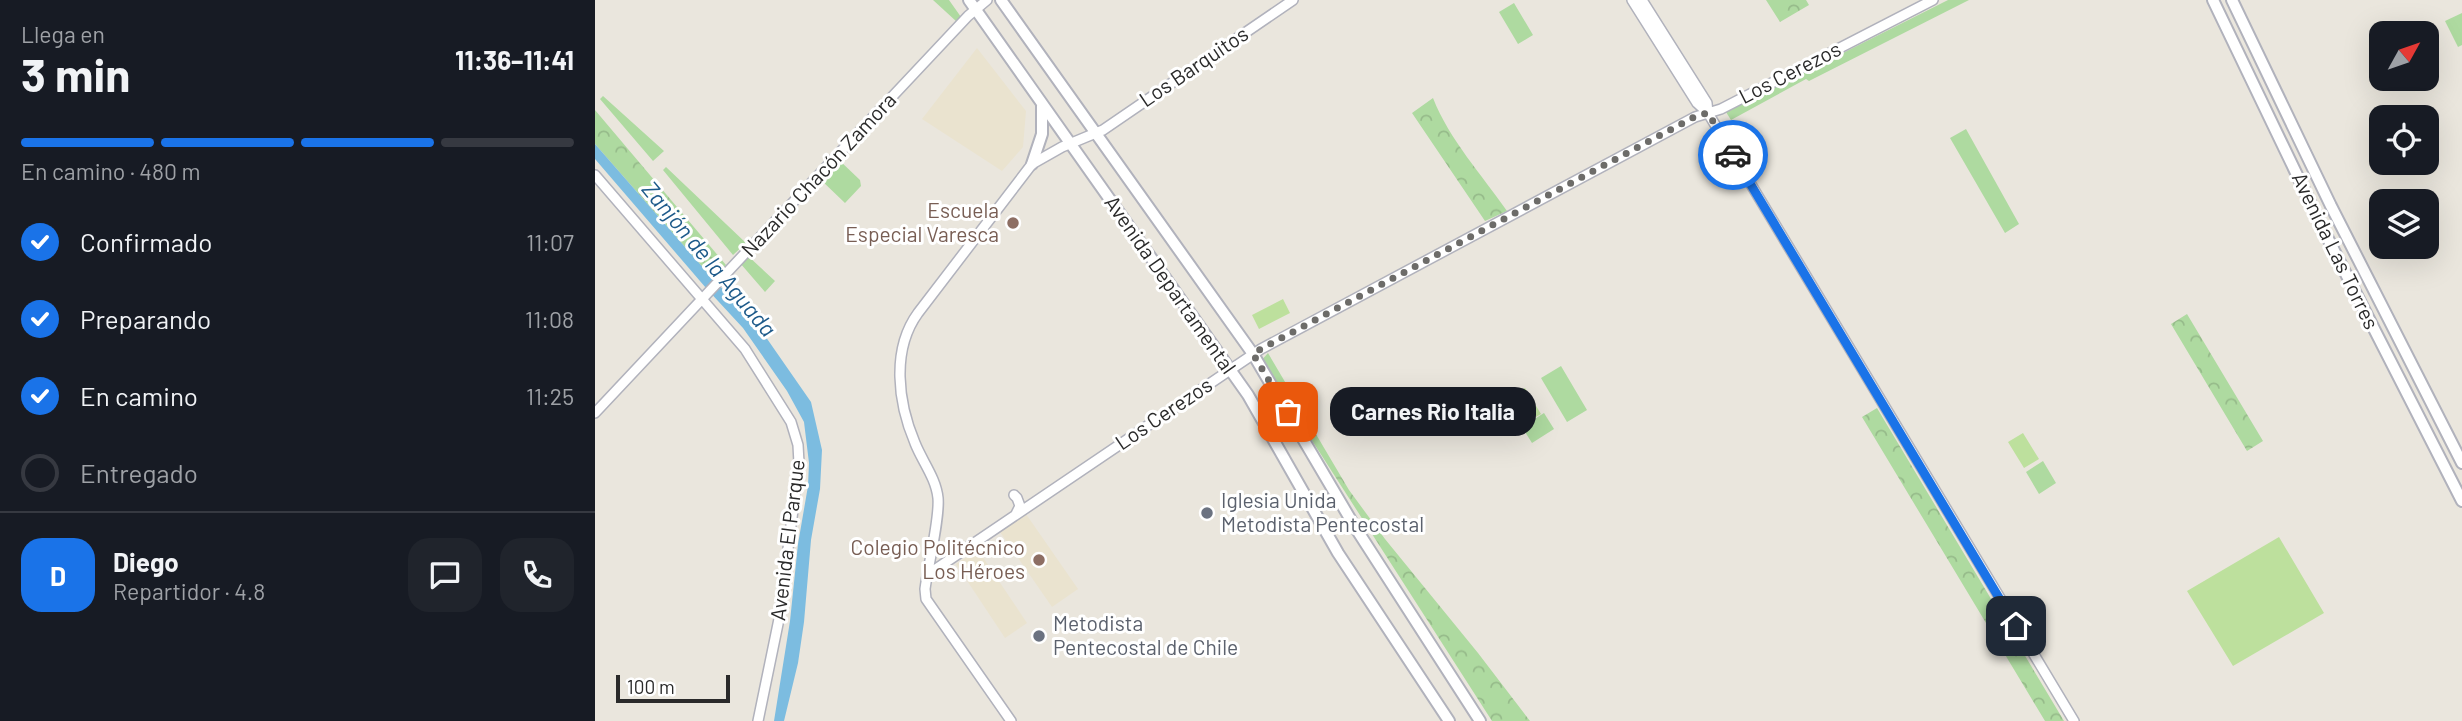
<!DOCTYPE html>
<html lang="es">
<head>
<meta charset="utf-8">
<style>
  :root { --surface:#171b24; --page:#20242c; --text:#f1f3f6; --muted:#9ea1a6; --line:#363941; --accent:#1a73e8 }
  body { margin:0; font-family:Barlow,sans-serif; background:var(--page); color:var(--text); height:100vh; display:flex; flex-direction:column; font-size:26px; white-space:nowrap }
  * { box-sizing:border-box; margin:0 }
  p { font-size:23px; color:var(--muted) }
  .icon { flex:none; width:38px; height:38px; fill:none; stroke:currentColor; stroke-width:2; stroke-linecap:round; stroke-linejoin:round }
  .map { position:relative; flex:1; overflow:hidden }
  .details { display:flex; flex-direction:column; background:var(--surface); width:595px }
  .details>* { flex:none }
  .needle { width:46px; rotate:50deg }
  .controls { position:absolute; left:1774px; top:21px; display:grid; gap:14px }
  .controls a { display:grid; place-items:center; width:70px; height:70px; border-radius:14px; background:var(--surface); box-shadow:0 7px 28px #0002; font-size:35px }
  .scale { position:absolute; left:21px; bottom:18px; width:114px; box-sizing:border-box; padding-left:7px; border:4px solid #2a2a2a; border-top:0; font-size:19px; line-height:24px; white-space:nowrap; color:#2a2a2a; -webkit-text-stroke:5px #fff; paint-order:stroke }
  .pin { position:absolute; display:grid; place-items:center; width:60px; height:60px; color:#fff; margin:-30px; border-radius:14px; box-shadow:0 4px 10px #0006 }
  .courier { position:absolute; display:grid; place-items:center; width:70px; height:70px; margin:-35px; border:5px solid #1a73e8; border-radius:50%; background:#fff; color:#222; box-shadow:0 2px 9px #0007 }
  .bubble { position:absolute; height:49px; border-radius:21px; background:var(--surface); box-shadow:0 7px 28px #0002; font-size:23px; font-weight:700; line-height:49px; text-align:center }
  .overview em { font-style:normal; font-weight:700 }
  .overview div { display:flex; flex-direction:column-reverse }
  .overview { display:flex; align-items:center; justify-content:space-between; height:119px; padding:0 21px }
  h1 { font-size:46px; font-weight:700; line-height:52px }
  .bar { display:grid; grid-template-columns:repeat(4,1fr); gap:10px 7px; align-content:center; height:84px; padding:0 21px }
  .bar i { height:9px; border-radius:5px; background:var(--line) }
  .bar .selected { background:var(--accent) }
  .bar p { grid-column:span 4 }
  .line { display:flex; align-items:center; gap:18px; padding:0 21px; border-top:2px solid var(--line) }
  .line div { flex:1 }
  .round { display:grid; place-items:center; flex:none; width:74px; height:74px; border-radius:21px; background:var(--page) }
  ol { padding:0 21px; list-style:none }
  li { display:flex; align-items:center; gap:21px; height:77px }
  li p { margin-inline-start:auto }
  li .icon { padding:7px; border-radius:50%; background:var(--accent); color:#fff; stroke-width:4 }
  li:last-child { color:var(--muted) }
  li i { width:38px; height:38px; border:4px solid var(--line); border-radius:50% }
  main { display:flex; flex:1; min-height:0 }
  .map>svg:first-child { display:block }
  .education { fill:#eae3cf }
  .grass { fill:#aedaa0 }
  .park { fill:url(#park-crowns) }
  .pitch { fill:#bde09d }
  .water { fill:#7cbce0 }
  .lines { fill:none; stroke-linecap:round; stroke-linejoin:round }
  .tertiary-casing { stroke:#b1b2bc; stroke-width:12 }
  .secondary-casing { stroke:#b1b2bc; stroke-width:14 }
  .tertiary { stroke:#fff; stroke-width:9 }
  .secondary { stroke:#fff; stroke-width:10 }
  .done { stroke:#6d6c69; stroke-width:7; stroke-dasharray:0 12.6 }
  .route { stroke:#1a73e8; stroke-width:9 }
  .education-dot { fill:#8d6e63; stroke:#fff; stroke-width:2.5 }
  .worship-dot { fill:#6b7280; stroke:#fff; stroke-width:2.5 }
  .labels { text-anchor:middle; stroke-width:6; stroke-linejoin:round; paint-order:stroke }
  .street-label { font-size:21px; fill:#2a2a2a; stroke:#fff }
  .education-label { font-size:21px; fill:#785e54; stroke:#fff; text-anchor:end }
  .worship-label { font-size:21px; fill:#5b616d; stroke:#fff; text-anchor:start }
  .water-label { font-size:23px; font-style:italic; fill:#1d5a8a; stroke:#fff }
</style>
</head>
<body>
<main>
<section class="details">
<div class="overview"><div><h1>3 min</h1><p>Llega en</p></div><em>11:36–11:41</em></div>
<div class="bar"><i class="selected"></i><i class="selected"></i><i class="selected"></i><i></i><p>En camino · 480 m</p></div>
<ol>
<li><svg class="icon" aria-label="check" viewBox="0 0 24 24"><path d="M5 12l5 5 9-10"/></svg>Confirmado<p>11:07</p></li>
<li><svg class="icon" aria-label="check" viewBox="0 0 24 24"><path d="M5 12l5 5 9-10"/></svg>Preparando<p>11:08</p></li>
<li><svg class="icon" aria-label="check" viewBox="0 0 24 24"><path d="M5 12l5 5 9-10"/></svg>En camino<p>11:25</p></li>
<li><i></i>Entregado</li>
</ol>
<div class="line" style="height:126px"><b class="round" style="background:var(--accent);color:#fff">D</b><div><b>Diego</b><p>Repartidor · 4.8</p></div><a class="round"><svg class="icon" aria-label="chat" viewBox="0 0 24 24"><path d="M4 5h16v11H9l-5 4z"/></svg></a><a class="round"><svg class="icon" aria-label="phone" viewBox="0 0 24 24"><path d="M5 4h4l2 5-3 2q2 4 5 5l2-3 5 2v4C11 20 4 13 5 4z"/></svg></a></div>
</section>
<div class="map">
<svg width="1867" height="721" viewBox="0 0 1867 721">
  <defs>
    <pattern id="park-crowns" width="20" height="18" patternUnits="userSpaceOnUse" patternTransform="scale(1.75)"><rect width="20" height="18" fill="#aedaa0"/><path d="M2 6a3 3 0 1 1 6 0M12 15a3 3 0 1 1 6 0" fill="none" stroke="#96bb8a"/></pattern>
  </defs>
  <rect width="100%" height="100%" fill="#eae6dd"/>
  <path class="education" d="M382,48L431,111L428,147L407,171L327,119Z
    M431,514L483,589L457,607L405,532Z
    M383,550L432,623L410,638L361,564Z"/>
  <path class="grass" d="M338,0H354L366,17L362,22Z
    M1353,0H1374L1214,81L1211,79L1136,120L1131,112Z
    M919,3L938,35L923,44L904,12Z
    M1867,13V45L1863,47L1850,21Z
    M8,96L69,151L58,161L5,99Z
    M1371,129L1424,224L1410,233L1355,138Z
    M244,160L265,180L266,186L250,203L226,180Z
    M71,167L151,243L138,255L68,170Z
    M152,255L180,281L170,292L145,263Z
    M966,366L992,410L972,422L946,378Z
    M949,413L959,429L937,443L927,427Z
    M1448,461L1461,483L1444,494L1431,472Z"/>
  <path class="park" d="M1171,0H1211L1214,5L1185,22Z
    M838,98C854,139 887,175 912,211L890,221L817,113Z
    M0,110L131,265L118,279L0,144Z
    M1592,314L1668,441L1652,451L1576,324Z
    M673,353L754,490L790,539L883,653L935,721H897L666,361Z
    M1282,408L1469,721H1450L1267,417Z"/>
  <path class="pitch" d="M688,299L695,313L664,329L657,315Z
    M930,388L946,414L929,424L914,398Z
    M1428,433L1444,459L1429,468L1413,442Z
    M1684,537L1729,613L1638,666L1592,591Z"/>
  <path class="water" d="M0,144L118,279L161,323L216,402L227,450L225,489L216,540L209,622L203,663L189,721H179L195,621L203,544L213,486L214,463L209,422L192,391L148,328L111,288L0,159Z"/>
  <g class="lines">
    <g class="tertiary-casing">
      <path id="tertiary" d="M1037,0L1102,103L1113,113L1479,721
        M1047,0L1112,103L1113,113
        M0,175L150,349L196,422L203,445L204,463L184,619L163,721
        M0,413L373,16L392,0
        M419,495L422,498L425,506L421,514
        M332,575L666,349L1100,117L1126,109L1338,0
        M416,721L331,599L330,589C333,566 345,518 343,498C341,478 327,461 320,443C303,403 296,350 323,313L437,164L467,147L508,130L698,0"/>
    </g>
    <g class="secondary-casing">
      <path id="secondary" d="M374,0L653,395L743,553L854,721
        M406,0L658,354L760,527L885,721
        M1618,0L1727,227L1867,501
        M1637,0L1736,206L1867,463
        M437,164L447,134V106"/>
    </g>
    <use href="#tertiary" class="tertiary"/>
    <use href="#secondary" class="secondary"/>
  </g>
  <g class="lines">
    <path class="done" d="M693,412L658,354L666,349L1103,115L1113,113L1138,155"/>
    <path class="route" d="M1138,155L1421,626"/>
  </g>
  <g class="education-dot">
    <circle cx="418" cy="223" r="7"/>
    <circle cx="444" cy="560" r="7"/>
  </g>
  <g class="worship-dot">
    <circle cx="612" cy="513" r="7"/>
    <circle cx="444" cy="636" r="7"/>
  </g>
  <g class="labels">
    <g class="street-label">
      <text transform="translate(599 67) rotate(-34)" y="7">Los Barquitos</text>
      <text transform="translate(1195 73) rotate(-27)" y="7">Los Cerezos</text>
      <text transform="translate(224 175) rotate(-47)" y="7">Nazario Chacón Zamora</text>
      <text transform="translate(1740 251) rotate(64)" y="7">Avenida Las Torres</text>
      <text transform="translate(575 285) rotate(55)" y="7">Avenida Departamental</text>
      <text transform="translate(569 414) rotate(-34)" y="7">Los Cerezos</text>
      <text transform="translate(193 540) rotate(-83)" y="7">Avenida El Parque</text>
    </g>
    <g class="education-label">
      <text x="404" y="218">Escuela<tspan x="404" dy="24">Especial Varesca</tspan></text>
      <text x="430" y="555">Colegio Politécnico<tspan x="430" dy="24">Los Héroes</tspan></text>
    </g>
    <g class="worship-label">
      <text x="626" y="508">Iglesia Unida<tspan x="626" dy="24">Metodista Pentecostal</tspan></text>
      <text x="458" y="631">Metodista<tspan x="458" dy="24">Pentecostal de Chile</tspan></text>
    </g>
    <g class="water-label">
      <text transform="translate(114 259) rotate(50)" y="8">Zanjón de la Aguada</text>
    </g>
  </g>
</svg>
<div class="controls">
<a><svg class="needle" viewBox="-14 -14 28 28"><path d="M0-13l5 13h-10z" fill="#e53935"/><path d="M0 13l5-13h-10z" fill="#9ea1a6"/></svg></a>
<a><svg class="icon" aria-label="locate" viewBox="0 0 24 24"><circle cx="12" cy="12" r="6"/><path d="M12 2v4M12 18v4M2 12h4M18 12h4"/></svg></a>
<a><svg class="icon" aria-label="layers" viewBox="0 0 24 24"><path d="M12 4l9 5-9 5-9-5zM3 14l9 5 9-5"/></svg></a>
</div>
<div class="scale">100 m</div>
<div class="pin" style="left:693px;top:412px;background:#ea580c"><svg class="icon" aria-label="bag" viewBox="0 0 24 24"><path d="M5 8h14l-1 12H6zM9 8a3 3 0 0 1 6 0"/></svg></div>
<div class="pin" style="left:1421px;top:626px;background:#1f2937"><svg class="icon" aria-label="home" viewBox="0 0 24 24"><path d="M3 11l9-7 9 7M6 9v11h12V9"/></svg></div>
<div class="courier" style="left:1138px;top:155px"><svg class="icon" aria-label="car" viewBox="0 0 24 24"><path d="M5 17H2v-5l4-1 3-4h7l3 4 3 1v5h-3M9 17h6M6 11h13"/><circle cx="7" cy="17" r="2"/><circle cx="17" cy="17" r="2"/></svg></div>
<div class="bubble" style="left:735px;top:387px;width:206px">Carnes Rio Italia</div>
</div>
</main>
</body>
</html>
